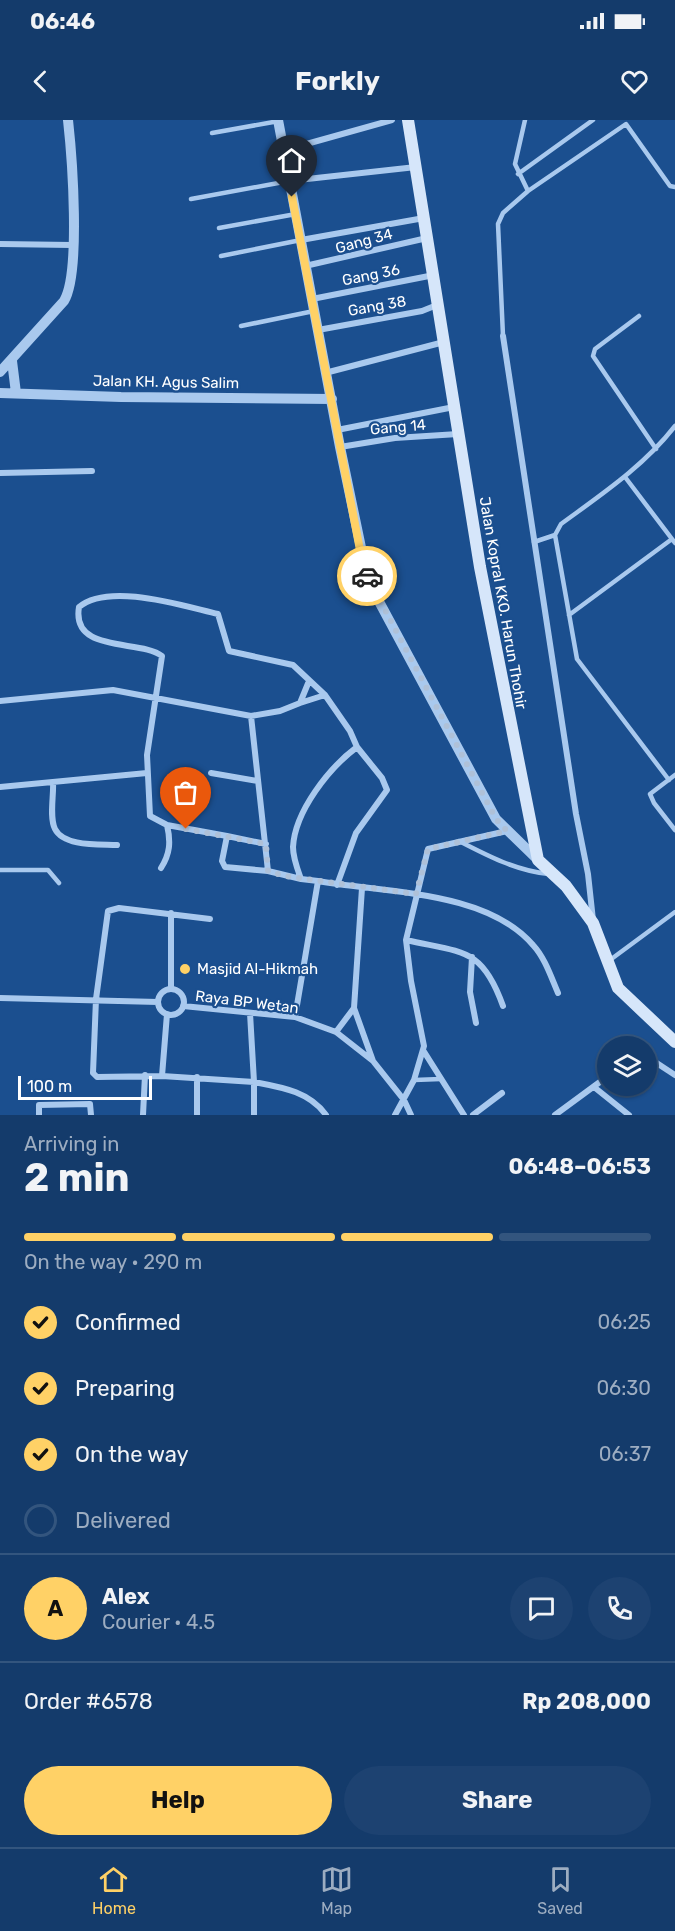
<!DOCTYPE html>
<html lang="en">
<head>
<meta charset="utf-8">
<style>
  :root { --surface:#143b6b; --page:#1d4271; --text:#f1f3f6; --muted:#9dadc1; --line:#33557e; --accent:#ffd166 }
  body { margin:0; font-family:Rubik,sans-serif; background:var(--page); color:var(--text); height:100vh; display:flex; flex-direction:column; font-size:22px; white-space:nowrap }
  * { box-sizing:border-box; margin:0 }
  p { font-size:20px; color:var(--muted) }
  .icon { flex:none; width:33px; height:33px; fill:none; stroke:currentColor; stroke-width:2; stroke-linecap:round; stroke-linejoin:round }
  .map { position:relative; height:995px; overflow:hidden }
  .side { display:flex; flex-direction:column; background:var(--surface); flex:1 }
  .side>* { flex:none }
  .buttons { position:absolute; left:597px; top:916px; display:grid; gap:12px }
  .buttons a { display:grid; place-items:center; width:60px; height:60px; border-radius:50%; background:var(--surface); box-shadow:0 2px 4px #0004,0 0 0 2px var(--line); font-size:30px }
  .scale { position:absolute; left:18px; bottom:15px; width:134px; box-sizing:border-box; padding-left:6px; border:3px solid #fff; border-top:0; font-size:16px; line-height:21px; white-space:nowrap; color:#fff; -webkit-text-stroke:4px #1b4f8f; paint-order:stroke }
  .pin { position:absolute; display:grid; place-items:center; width:51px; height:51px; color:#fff; margin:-62px -26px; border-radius:50% 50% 50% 0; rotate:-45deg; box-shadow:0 0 6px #0007 }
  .pin .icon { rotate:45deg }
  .courier { position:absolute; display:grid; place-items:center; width:60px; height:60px; margin:-30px; border:4px solid #ffd166; border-radius:50%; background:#fff; color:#222; box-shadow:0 2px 8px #0007 }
  .overview em { font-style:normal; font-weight:700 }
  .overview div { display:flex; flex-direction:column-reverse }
  .overview { display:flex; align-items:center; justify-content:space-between; height:102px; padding:0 24px }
  h1 { font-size:39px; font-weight:700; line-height:45px }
  .bar { display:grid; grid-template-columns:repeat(4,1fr); gap:9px 6px; align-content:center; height:72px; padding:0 24px }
  .bar i { height:8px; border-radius:4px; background:var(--line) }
  .bar .selected { background:var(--accent) }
  .bar p { grid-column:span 4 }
  .line { display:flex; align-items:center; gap:15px; padding:0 24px; border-top:2px solid var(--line) }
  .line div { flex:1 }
  .round { display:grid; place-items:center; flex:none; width:63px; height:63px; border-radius:32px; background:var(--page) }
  ol { padding:0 24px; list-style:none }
  li { display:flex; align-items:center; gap:18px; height:66px }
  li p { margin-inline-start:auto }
  li .icon { padding:6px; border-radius:50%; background:var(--accent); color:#111; stroke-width:4 }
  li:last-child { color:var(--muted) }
  li i { width:33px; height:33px; border:3px solid var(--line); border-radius:50% }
  .button { display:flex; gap:12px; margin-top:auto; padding:12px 24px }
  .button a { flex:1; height:69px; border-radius:36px; background:var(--accent); color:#111; font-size:24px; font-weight:700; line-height:69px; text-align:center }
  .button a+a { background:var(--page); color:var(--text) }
  .status { display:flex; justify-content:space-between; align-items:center; height:42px; padding:0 30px; background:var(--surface); direction:ltr }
  .status svg { height:16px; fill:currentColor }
  header { display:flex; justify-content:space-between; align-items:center; height:78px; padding:0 24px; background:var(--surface); font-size:27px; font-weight:700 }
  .tabs { display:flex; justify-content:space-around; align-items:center; height:84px; border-top:2px solid var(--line); background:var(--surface); font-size:16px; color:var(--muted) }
  .tabs a { display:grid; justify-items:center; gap:3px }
  .tabs .selected { color:var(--accent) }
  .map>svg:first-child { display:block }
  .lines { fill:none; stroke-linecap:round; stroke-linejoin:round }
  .service { stroke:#a9c9ee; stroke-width:4.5 }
  .minor { stroke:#a9c9ee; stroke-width:6 }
  .tertiary { stroke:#a9c9ee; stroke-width:10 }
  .secondary { stroke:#d6e6fa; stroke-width:12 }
  .done { stroke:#afc1d8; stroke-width:6; stroke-dasharray:0 10.8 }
  .route { stroke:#ffd166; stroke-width:8 }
  .poi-dot { fill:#ffd166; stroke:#1b4f8f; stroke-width:2 }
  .labels { text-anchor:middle; stroke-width:4.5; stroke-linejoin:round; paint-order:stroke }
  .street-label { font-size:15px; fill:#fff; stroke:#1b4f8f }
  .poi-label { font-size:15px; fill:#fff; stroke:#1b4f8f; text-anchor:start }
</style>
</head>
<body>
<div class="status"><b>06:46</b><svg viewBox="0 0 49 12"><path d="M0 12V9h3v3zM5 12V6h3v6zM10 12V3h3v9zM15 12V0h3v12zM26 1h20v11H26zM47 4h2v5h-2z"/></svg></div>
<header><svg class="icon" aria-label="back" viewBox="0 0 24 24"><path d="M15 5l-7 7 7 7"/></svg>Forkly<svg class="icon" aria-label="heart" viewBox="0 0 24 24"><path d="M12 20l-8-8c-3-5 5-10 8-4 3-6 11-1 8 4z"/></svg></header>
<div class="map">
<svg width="675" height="995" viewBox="0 0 675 995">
  <rect width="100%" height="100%" fill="#1b4f8f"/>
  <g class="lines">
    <path class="service" d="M212,13L279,1
      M518,54L593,0
      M528,71L626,4L670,66L675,67
      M191,79L289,61
      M219,108L296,94
      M221,136L301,120
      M639,196L595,229L593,236L656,329
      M241,206L314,191
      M503,216L498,104L503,93L528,71L515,44L525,0
      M625,357L675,423
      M534,422L555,415
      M569,495L672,419
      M675,655L650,674L654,683L675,710
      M669,660L577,539L555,415L561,404C602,374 644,346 675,306
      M459,721C488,736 517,751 549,754
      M0,750H48L59,763
      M610,840L675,792
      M414,960L441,959"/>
    <path class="minor" d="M285,30L392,0
      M289,61L416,47
      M301,120L424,98
      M0,124L72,125
      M305,146L427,118
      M312,179L434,155
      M318,210L422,191L437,185
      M503,216L576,694L588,754L593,800
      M325,253L444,222
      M337,310L454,287
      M340,327L395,318L458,314
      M0,353L92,351
      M325,575L350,611L357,627L382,658L387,670L356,713L337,765
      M0,581L113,570L251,596L280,591L300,583L309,561
      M251,596L268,751L301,759
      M211,653L257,661
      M53,662C54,675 49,697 55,709C64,727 100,724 117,725
      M0,667L147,653
      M227,716L167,705L150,696L147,635L162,536C141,519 71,534 79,487C109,462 183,486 218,494L229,531L293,545L325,575L300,583
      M266,724L227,716L222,741L225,747L268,751
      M161,748C170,734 171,722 167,705
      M318,761L301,759C297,748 293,738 293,727C295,691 329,648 357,627
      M406,820C463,833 482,827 503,886
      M472,837L470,872L476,903
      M171,869V793
      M158 882a13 13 0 1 1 26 0a13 13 0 1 1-26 0Z
      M0,878L158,882
      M183,886L295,897L336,912L373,941L404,980L411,995
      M354,888L373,941
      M167,894L162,956L254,962L250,893
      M295,897L318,761C384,773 486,770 533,825C545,838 551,857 558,873
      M336,912L354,888L362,768
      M423,930L464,995
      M646,936L675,955
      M162,956L97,957L93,953L96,879L108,791L119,788L210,799
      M594,967L629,995
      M39,995V985L90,984L91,995
      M143,995L145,955
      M197,995V957
      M254,995V962C280,967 309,971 326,995
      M395,995L414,960L424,926L411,861L406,820L428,729L507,711
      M473,995L502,973
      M555,995L608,956"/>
    <path class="tertiary" d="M278,0L340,327L368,461L496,699L538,740
      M12,241L16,273
      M0,252L64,181C81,153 72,36 68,0
      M0,273L121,277L332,279"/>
    <path class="secondary" d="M408,0L480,447L538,740L566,766L593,803L618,868L675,922"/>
  </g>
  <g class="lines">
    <path class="done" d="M186,709L266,724L268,751L284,756L416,774L428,729L507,711L496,699L367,456"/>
    <path class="route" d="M292,77L360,430L367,456"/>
  </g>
  <circle class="poi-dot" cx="185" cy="849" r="6"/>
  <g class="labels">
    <g class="street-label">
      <text transform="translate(364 121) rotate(-15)" y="5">Gang 34</text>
      <text transform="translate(371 155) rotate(-11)" y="5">Gang 36</text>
      <text transform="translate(377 186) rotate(-10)" y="5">Gang 38</text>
      <text transform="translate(166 262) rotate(1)" y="5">Jalan KH. Agus Salim</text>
      <text transform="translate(398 307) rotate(-5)" y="5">Gang 14</text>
      <text transform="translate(503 483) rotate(80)" y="5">Jalan Kopral KKO. Harun Thohir</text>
      <text transform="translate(247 882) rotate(7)" y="5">Raya BP Wetan</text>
    </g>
    <g class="poi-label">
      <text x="197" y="854">Masjid Al-Hikmah</text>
    </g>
  </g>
</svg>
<div class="buttons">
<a><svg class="icon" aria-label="layers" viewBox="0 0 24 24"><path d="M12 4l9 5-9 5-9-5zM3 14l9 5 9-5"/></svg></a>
</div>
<div class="scale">100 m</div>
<div class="pin" style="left:186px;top:709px;background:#ea580c"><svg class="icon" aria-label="bag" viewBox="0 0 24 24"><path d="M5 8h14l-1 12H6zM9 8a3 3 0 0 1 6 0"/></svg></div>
<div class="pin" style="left:292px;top:77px;background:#1f2937"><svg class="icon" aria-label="home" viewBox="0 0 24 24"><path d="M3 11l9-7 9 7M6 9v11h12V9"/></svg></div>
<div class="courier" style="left:367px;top:456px"><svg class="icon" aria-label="car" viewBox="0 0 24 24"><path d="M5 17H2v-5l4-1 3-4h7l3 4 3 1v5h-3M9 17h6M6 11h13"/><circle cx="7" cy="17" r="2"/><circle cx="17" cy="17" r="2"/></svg></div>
</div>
<section class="side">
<div class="overview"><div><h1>2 min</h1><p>Arriving in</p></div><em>06:48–06:53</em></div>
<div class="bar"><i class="selected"></i><i class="selected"></i><i class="selected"></i><i></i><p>On the way · 290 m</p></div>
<ol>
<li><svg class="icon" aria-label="check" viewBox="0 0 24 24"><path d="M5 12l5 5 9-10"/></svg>Confirmed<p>06:25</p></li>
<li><svg class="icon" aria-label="check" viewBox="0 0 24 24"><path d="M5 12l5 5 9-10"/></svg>Preparing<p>06:30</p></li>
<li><svg class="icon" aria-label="check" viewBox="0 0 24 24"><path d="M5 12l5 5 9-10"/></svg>On the way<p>06:37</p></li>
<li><i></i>Delivered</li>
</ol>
<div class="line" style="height:108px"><b class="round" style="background:var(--accent);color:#111">A</b><div><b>Alex</b><p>Courier · 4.5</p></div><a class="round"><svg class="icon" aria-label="chat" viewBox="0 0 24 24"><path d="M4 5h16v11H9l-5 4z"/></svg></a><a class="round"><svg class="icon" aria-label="phone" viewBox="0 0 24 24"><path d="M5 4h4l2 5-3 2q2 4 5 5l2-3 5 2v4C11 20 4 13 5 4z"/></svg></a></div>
<div class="line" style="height:78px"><div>Order #6578</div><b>Rp 208,000</b></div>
<div class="button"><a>Help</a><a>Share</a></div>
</section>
<nav class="tabs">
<a class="selected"><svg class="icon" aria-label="home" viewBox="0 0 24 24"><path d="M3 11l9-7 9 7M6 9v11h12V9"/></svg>Home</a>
<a><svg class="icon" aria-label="map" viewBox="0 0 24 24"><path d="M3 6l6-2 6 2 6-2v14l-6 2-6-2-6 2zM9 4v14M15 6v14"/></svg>Map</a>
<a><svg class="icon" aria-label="saved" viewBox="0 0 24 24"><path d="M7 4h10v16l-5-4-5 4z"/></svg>Saved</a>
</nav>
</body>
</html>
